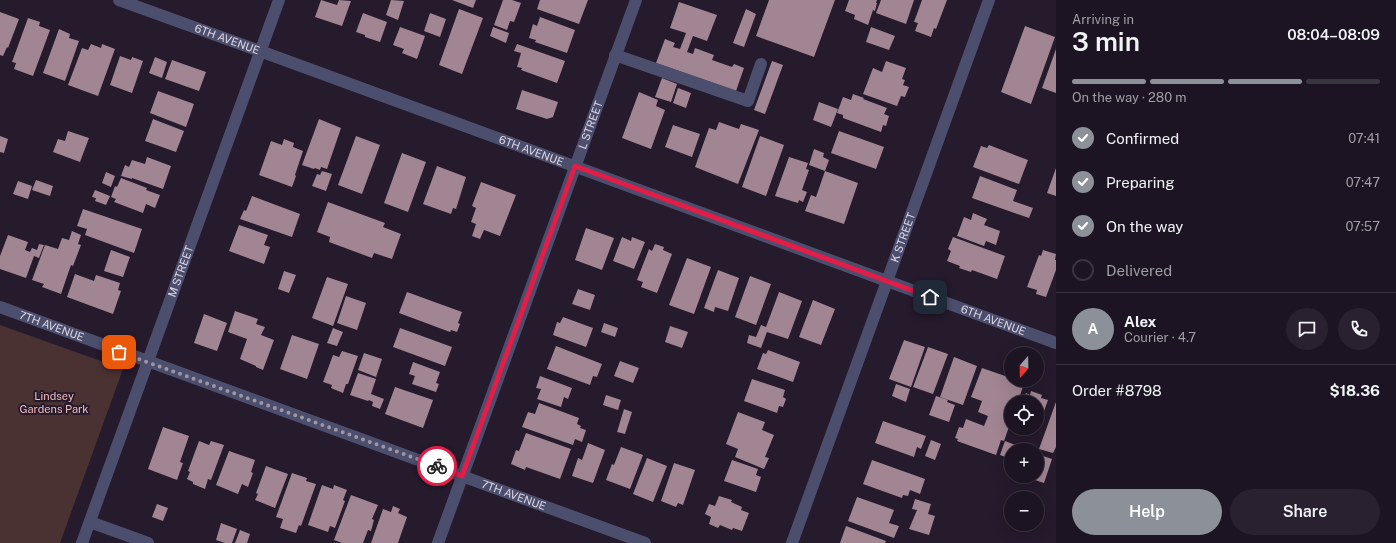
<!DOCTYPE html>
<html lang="en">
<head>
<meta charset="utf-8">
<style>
  :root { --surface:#1c1422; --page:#29212f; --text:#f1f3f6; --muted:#a09ea5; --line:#3a3340; --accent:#8c9099 }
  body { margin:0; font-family:"Public Sans",sans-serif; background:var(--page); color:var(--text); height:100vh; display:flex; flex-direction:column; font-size:15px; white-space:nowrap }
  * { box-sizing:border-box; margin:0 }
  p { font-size:13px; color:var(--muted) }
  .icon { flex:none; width:22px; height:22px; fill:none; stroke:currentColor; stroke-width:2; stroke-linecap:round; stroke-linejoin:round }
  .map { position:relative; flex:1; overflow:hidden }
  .side { display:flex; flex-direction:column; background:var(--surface); width:340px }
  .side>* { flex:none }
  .needle { width:26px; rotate:200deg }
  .tools { position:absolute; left:1004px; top:347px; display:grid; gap:8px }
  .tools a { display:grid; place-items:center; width:40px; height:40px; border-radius:50%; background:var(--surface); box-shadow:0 4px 16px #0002,0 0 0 1px var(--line); font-size:20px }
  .pin { position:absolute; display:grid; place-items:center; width:34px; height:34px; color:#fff; margin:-17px; border-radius:8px; box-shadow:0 2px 6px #0006 }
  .courier { position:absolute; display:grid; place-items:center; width:40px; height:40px; margin:-20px; border:3px solid #e11d48; border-radius:50%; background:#fff; color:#222; box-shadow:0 1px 5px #0007 }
  .summary em { font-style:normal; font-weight:600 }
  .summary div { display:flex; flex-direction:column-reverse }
  .summary { display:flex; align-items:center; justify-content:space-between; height:68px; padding:0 16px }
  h1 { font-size:26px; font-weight:600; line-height:30px }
  .bar { display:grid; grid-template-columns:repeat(4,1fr); gap:6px 4px; align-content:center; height:48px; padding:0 16px }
  .bar i { height:5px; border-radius:3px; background:var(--line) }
  .bar .current { background:var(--accent) }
  .bar p { grid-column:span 4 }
  .line { display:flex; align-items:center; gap:10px; padding:0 16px; border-top:1px solid var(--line) }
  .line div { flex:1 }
  .round { display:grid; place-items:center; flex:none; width:42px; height:42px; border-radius:21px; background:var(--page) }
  ol { padding:0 16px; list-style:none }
  li { display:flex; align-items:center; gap:12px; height:44px }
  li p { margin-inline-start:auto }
  li .icon { padding:4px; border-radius:50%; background:var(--accent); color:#fff; stroke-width:4 }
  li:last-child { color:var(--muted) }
  li i { width:22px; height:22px; border:2px solid var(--line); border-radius:50% }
  .cta { display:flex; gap:8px; margin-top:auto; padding:8px 16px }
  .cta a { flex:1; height:46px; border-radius:24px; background:var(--accent); color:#fff; font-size:16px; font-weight:600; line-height:46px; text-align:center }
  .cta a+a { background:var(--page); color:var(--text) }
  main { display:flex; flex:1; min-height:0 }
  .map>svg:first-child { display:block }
  .green { fill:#4b3232 }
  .building { fill:#a18593 }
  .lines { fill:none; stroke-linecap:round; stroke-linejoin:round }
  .minor { stroke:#4c4e6d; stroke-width:12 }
  .done { stroke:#9f95a4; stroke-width:4; stroke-dasharray:0 7.2 }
  .route { stroke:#e11d48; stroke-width:5 }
  .labels { text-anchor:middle; stroke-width:4; stroke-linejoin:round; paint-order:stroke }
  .street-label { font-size:11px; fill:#e0d7e4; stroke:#261a2d }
  .park-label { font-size:11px; fill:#f6bcbb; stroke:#261a2d }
</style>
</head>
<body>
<main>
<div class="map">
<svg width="1056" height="543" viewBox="0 0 1056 543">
  <rect width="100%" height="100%" fill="#261a2d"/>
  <path class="green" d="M0,325L123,369L60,543H0Z"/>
  <path class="building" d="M321,0L337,5L339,0L351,1L342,26L315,17Z
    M391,0L404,1L398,20L386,15Z
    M452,0H476L473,8Z
    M503,0H512L521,3L514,22L510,21L507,30L494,25Z
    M540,0H588L579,24L537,9Z
    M769,0H835L814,57L756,36Z
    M849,0H877L876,3H877L875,11L873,10L868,25L854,19L855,15L845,11Z
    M881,0H914L906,24L876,13Z
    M922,0H947L936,29L934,28L931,37L915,31L918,23L914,22Z
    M679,2L717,15L707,41L693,36L687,52L693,54L695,48L714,55L712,60L732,67L734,64L744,68L736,91L656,63L665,39L675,43L673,47L680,49L686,33L670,28Z
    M459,9L483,18L462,74L439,65Z
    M746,9L756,14L744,47L733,43Z
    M0,12L19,19L8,48L7,47L3,56L0,55Z
    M363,13L387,22L380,42L365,37V35L356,32Z
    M430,13L446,19L440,37L424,31Z
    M540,17L575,30L567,53L535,42L536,40L529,38L533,24L537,26Z
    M28,18L40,22L39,26L50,30L33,76L14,69L16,63L12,62Z
    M1025,26L1055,37L1031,104L1001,92Z
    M400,27L425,36L417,59L402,53L404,49L393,45Z
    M493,27L509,33L506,43L490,36Z
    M871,27L895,36L889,50L866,42Z
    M59,29L70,34L69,38L79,41L65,81L43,73Z
    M91,44L101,48L102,44L115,49L98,96L68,85L82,48L88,50Z
    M517,44L565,61L557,83L521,70L522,68L517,67L521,53L514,51Z
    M1056,49V93L1042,88Z
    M120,56L131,60L132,57L143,61L132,93L110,85Z
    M155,57L167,62L162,78L149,73Z
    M172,60L206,72L199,91L165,79Z
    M772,61L783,65L765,114L754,110Z
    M886,61L906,68L902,79L905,80L903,85L909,87L905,97L901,96L897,106L863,94L873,68L882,72Z
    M662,78L677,84L671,102L655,97Z
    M678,88L691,93L686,108L673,103Z
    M522,90L558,102L553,117L547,119L516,109Z
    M158,91L194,104L186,127L150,113Z
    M639,92L658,100L656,106L665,110L651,149L622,138Z
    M853,94L864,98L863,99L887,108L884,114L889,116L886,126L883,125L881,132L843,118V115L837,113L843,97L851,100Z
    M819,102L838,109L831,127L813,120Z
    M153,119L184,131L176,152L145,141Z
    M319,119L341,128L327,169L321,167L320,170L315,168L314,169L302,165Z
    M719,122L739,129L741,124L759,130L738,184L695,167L709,128L716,130Z
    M673,125L700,134L692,157L665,147Z
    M68,131L89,138L80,162L53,152L58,139L65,141Z
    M839,131L884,147L876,169L831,153Z
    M0,136L8,139L4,153L0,152Z
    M356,136L380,145L362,194L338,185Z
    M760,136L784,145L766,196L742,187Z
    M284,139L294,143L293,147L303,151L295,175L296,176L292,187L259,175L271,141L282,145Z
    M989,145L1028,160L1019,184L973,167L981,146L987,148Z
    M814,149L824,153L823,157L829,160L825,171L809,165Z
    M402,153L426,162L408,212L384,203Z
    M147,157L171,166L163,189L132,178V179L121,176L125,165L129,167L132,160L145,164Z
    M789,157L808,163L806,169L809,170L802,190L807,192L803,202L799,200L798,203L775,196Z
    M437,166L466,177L456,209L453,208L451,214L423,204Z
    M1056,168V196L1047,193Z
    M322,171L332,174L326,191L312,186L317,174L320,175Z
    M825,171L858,183L844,224L805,211L811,195L816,197Z
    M106,172L115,176L111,187L102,183Z
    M980,176L1017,190L1013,201L1033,208L1029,218L972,198Z
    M121,178L147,188L146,190L160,195L155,208L146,204L143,213L114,202L116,199L111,197L115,186L117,187Z
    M36,180L53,186L50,196L32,190Z
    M18,181L32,186L28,199L13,194Z
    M481,182L516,195L500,236L484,230L480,239L472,236L476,224L471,222L476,208L472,206Z
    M95,190L110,196L106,205L95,201L96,198L92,197Z
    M252,196L300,214L292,237L240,219L244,210L246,211Z
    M328,202L385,223L383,227L401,234L392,259L374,253L372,258L329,242L330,237L317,232Z
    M83,209L142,229L134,253L85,235L87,229L77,226Z
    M973,213L987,219L984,225L1000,231L996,245L986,241L984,246L957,236L964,217L971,220Z
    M239,225L268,235L264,245L270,247L264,264L229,251Z
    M586,228L614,238L602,270L575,260Z
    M72,231L81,235L78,244L81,245L73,266L71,265L61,294L42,287L44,284L32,280L45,245L58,249L62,238L69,240Z
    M8,235L28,242L25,250L30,252L32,248L37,250L39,244L44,245L39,258L34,256L26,278L0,269V256Z
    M622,237L631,241L632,237L645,242L634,269L613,261Z
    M953,237L1005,256L997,279L972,270L971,272L959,268L960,266L947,261L951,251L948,249Z
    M655,244L664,247L663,250L672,254L657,293L641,287L643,282L637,280L649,249L652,251Z
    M111,250L130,257L123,277L104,271Z
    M1043,250L1056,254L1055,260H1056V270L1046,297L1036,294L1037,290L1027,287L1039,255L1041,256Z
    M687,258L711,267L694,314L669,305Z
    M718,270L739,278L728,311L715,307L714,312L704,308Z
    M284,271L296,275L289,293L278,289Z
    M75,274L94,281L96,275L120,283L118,290L121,291L113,314L67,297Z
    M750,276L771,284L756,325L735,317Z
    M327,277L348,284L333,326L312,318Z
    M578,289L595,295L590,310L572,304Z
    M407,292L462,312L458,323L460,324L457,332L451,330L450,332L399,313Z
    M779,292L802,301L788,339L767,332L761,348L747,343L749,335L756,337L761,325L766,327Z
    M346,296L366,303L357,330L337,323Z
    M813,300L835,309L821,345L799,337Z
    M235,311L258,319L256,324L265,327L261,335L274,340L263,370L256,367V366L240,359L247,339L228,332Z
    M204,314L227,323L217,351L194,343Z
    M563,317L593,328L586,347L553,335L557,322L560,323Z
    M604,323L618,328L615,337L601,332Z
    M670,326L688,332L682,348L665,342Z
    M333,328L343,332L337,346L327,343Z
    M400,328L452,347L445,366L393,347Z
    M292,335L319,344L307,379L280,369Z
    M904,340L925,347L911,387L889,379Z
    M556,346L602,364L597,377L593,376L590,385L547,369Z
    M928,347L948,354L933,394L913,387Z
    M768,350L800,362L793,382L757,369L763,353L766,354Z
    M342,351L358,356L348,384H346L343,393L331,388L332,385L323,382L333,355L339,357Z
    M364,353L382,359L376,377L358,370Z
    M954,357L977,366L963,405L940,397Z
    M620,361L639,368L633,383L614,376Z
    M413,362L440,372L436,383L439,384L436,392L412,384L415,376L409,374Z
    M982,368L1011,378V380H1016L1024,383L1018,402H1011V421L1004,441L1001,440L996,455L957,441L958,439L955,438L959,427L963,428L966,419L984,426L988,416L978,412L982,401L971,397Z
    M358,373L376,379L371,394L384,399L380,409L372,406L373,402L369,400L368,401L350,395Z
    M540,376L572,388L568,399L564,397L561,407L537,399L541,389L536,388Z
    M752,379L785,390L783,397L786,399L783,407L779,406L777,413L744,401Z
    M896,384L910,389L906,402L892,396Z
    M395,387L433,400L423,428L385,414Z
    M1031,391L1042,395L1041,398L1048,400L1039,425L1037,424V402H1022L1026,393L1030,395Z
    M606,395L621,400L618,410L603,405Z
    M936,396L948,400L947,402L955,405L949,422L929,415Z
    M1056,402V447L1053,453L1039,449Z
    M539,403L579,418L577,424L581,426L580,428L586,430L582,442L575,439L573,445L522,427L528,412L535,414Z
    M624,409L632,412L625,434L617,432Z
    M738,412L765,422L762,430L774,435L765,457L769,458L764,469L735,457L738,449L726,444Z
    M883,421L926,436L921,449L917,447L914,457L875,443Z
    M163,427L189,436L180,462L183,463L177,480L148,469Z
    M526,433L571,449L560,479L526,467L525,470L511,464L516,450L519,451Z
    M931,440L941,444L935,460L925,456Z
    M199,441L209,445L211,441L224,445L211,480L208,479L205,489L193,484V482L187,479L190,472L188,471Z
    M1005,441L1028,450H1011V459L1000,455Z
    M588,443L605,450L593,483L572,476L578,458L582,460Z
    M621,447L643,455L630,489L606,480L612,464L614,465Z
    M229,451L255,460L251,472L253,473L248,487L242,484L238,494L216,485Z
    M1037,454L1052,459L1044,483L1026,477V476H1037Z
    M647,458L667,466L653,502L633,494Z
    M732,460L758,469L756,475L761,477L756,492L724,481Z
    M872,460L925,479L920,494L910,490L908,496L903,495L902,498L863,484Z
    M674,463L695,470L683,505L678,503L676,507L661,501Z
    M266,466L288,474L275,508L255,500L258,494L256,493Z
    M292,473L307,478L306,481L316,484L301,526L299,525L296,533L280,528L283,519L276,517Z
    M322,485L333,489L334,485L347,490L343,500L345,501L335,528L330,526L328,532L308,525Z
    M351,495L378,505L372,519L374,520L371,531L368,530L363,543H342L334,540Z
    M719,496L732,500L731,502L742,507L741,510L749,513L742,531L733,528L732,530L720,525L718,528L709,524L711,517L705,514L709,504L715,506Z
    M857,497L894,510L889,523L899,526L894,538L848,521Z
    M915,499L931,504L928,514L935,516L929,535L909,529L917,510L912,509Z
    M157,504L168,508L163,521L152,517Z
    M393,506L400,509L398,513L407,517L398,543H371L383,509L391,512Z
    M221,523L237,529L232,543H225L216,540Z
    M846,526L886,541L885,543H840Z
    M240,530L250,534L247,543H235Z"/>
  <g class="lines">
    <g class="minor">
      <path id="s1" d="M119,0L260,51L1056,343"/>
      <path d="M615,55L748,101L761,64"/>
      <path id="s2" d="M0,307L645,543"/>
      <path d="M90,522L148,543"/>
      <path id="s3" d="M82,543L279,0"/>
      <path id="s4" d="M438,543L636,0"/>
      <path id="s5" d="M792,543L989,0"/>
    </g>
  </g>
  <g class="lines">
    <path class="done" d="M119,352L437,466"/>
    <path class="route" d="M437,466L462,476L575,166L930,297"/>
  </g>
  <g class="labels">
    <g class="street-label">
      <text dy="4" stroke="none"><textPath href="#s1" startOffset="115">6TH AVENUE</textPath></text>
      <text dy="4" stroke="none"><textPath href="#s4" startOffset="445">L STREET</textPath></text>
      <text dy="4" stroke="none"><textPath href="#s1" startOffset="439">6TH AVENUE</textPath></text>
      <text dy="4" stroke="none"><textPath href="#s5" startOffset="325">K STREET</textPath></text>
      <text dy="4" stroke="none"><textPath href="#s3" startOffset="289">M STREET</textPath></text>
      <text dy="4" stroke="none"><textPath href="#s1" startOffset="931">6TH AVENUE</textPath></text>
      <text dy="4" stroke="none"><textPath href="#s2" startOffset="55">7TH AVENUE</textPath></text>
      <text dy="4" stroke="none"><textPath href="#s2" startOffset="547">7TH AVENUE</textPath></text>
    </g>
    <g class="park-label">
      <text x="54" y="400">Lindsey<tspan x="54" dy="13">Gardens Park</tspan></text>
    </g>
  </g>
</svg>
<div class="tools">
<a><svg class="needle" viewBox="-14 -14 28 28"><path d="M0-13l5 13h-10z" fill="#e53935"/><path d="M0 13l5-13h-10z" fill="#a09ea5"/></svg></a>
<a><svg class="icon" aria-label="locate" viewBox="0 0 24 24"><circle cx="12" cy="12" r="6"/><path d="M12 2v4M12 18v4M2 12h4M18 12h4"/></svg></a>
<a>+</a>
<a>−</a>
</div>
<div class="pin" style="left:119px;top:352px;background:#ea580c"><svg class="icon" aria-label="bag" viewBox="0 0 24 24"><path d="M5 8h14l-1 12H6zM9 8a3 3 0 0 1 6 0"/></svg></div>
<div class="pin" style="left:930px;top:297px;background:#1f2937"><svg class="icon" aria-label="home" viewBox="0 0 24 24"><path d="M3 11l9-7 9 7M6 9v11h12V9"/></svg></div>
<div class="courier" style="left:437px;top:466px"><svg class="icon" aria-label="bike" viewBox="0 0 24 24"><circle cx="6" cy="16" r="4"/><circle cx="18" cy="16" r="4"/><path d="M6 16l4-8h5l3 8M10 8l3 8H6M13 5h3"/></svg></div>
</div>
<section class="side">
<div class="summary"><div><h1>3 min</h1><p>Arriving in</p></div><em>08:04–08:09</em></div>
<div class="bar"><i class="current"></i><i class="current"></i><i class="current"></i><i></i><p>On the way · 280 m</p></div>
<ol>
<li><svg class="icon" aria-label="check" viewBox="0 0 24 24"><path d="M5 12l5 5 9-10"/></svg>Confirmed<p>07:41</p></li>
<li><svg class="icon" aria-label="check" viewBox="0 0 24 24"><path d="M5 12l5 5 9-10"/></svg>Preparing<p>07:47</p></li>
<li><svg class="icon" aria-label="check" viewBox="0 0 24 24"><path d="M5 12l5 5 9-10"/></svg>On the way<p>07:57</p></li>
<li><i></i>Delivered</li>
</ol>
<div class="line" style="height:72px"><b class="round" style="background:var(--accent);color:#fff">A</b><div><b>Alex</b><p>Courier · 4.7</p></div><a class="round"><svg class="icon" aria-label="chat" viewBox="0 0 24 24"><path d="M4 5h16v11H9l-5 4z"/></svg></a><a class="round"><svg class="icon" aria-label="phone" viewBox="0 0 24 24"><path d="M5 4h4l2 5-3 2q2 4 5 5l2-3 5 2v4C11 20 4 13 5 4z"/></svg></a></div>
<div class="line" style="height:52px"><div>Order #8798</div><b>$18.36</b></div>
<div class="cta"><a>Help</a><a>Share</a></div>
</section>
</main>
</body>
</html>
